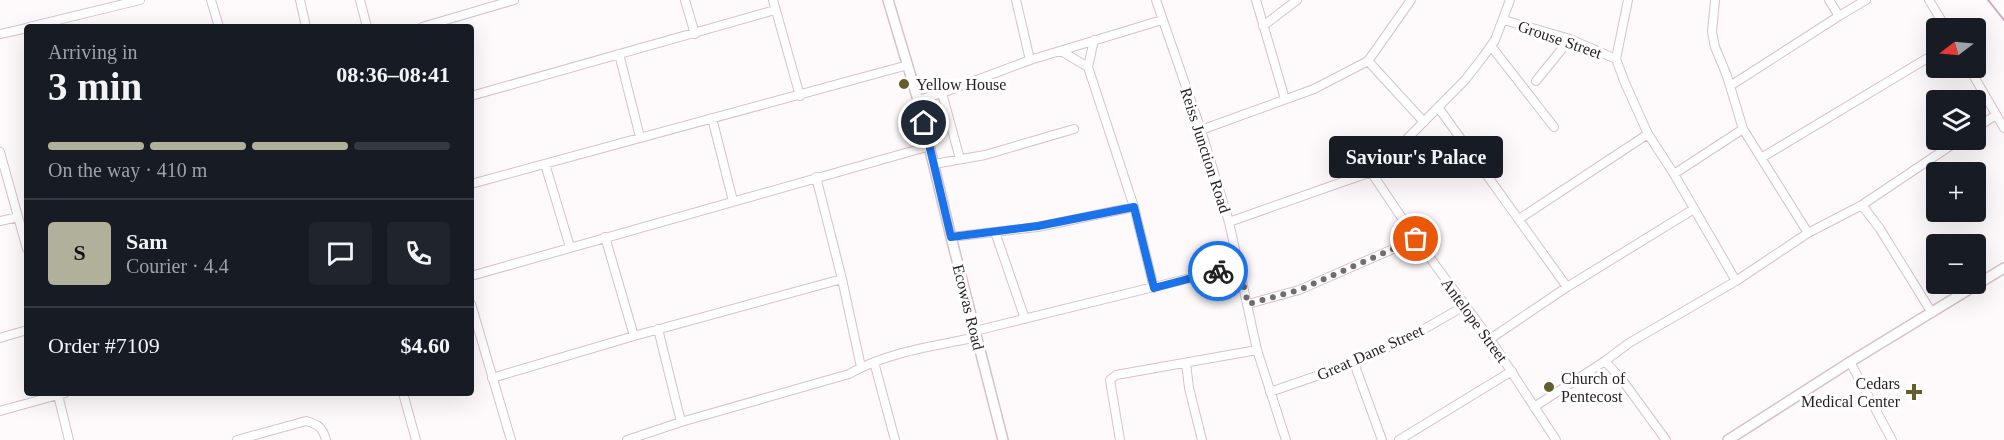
<!DOCTYPE html>
<html lang="en">
<head>
<meta charset="utf-8">
<style>
  :root { --surface:#171b24; --page:#20242c; --text:#f1f3f6; --muted:#9ea1a6; --line:#363941; --accent:#b1b09b }
  body { margin:0; font-family:"Times New Roman",serif; background:var(--page); color:var(--text); height:100vh; display:flex; flex-direction:column; font-size:22px; white-space:nowrap }
  * { box-sizing:border-box; margin:0 }
  p { font-size:20px; color:var(--muted) }
  .icon { flex:none; width:33px; height:33px; fill:none; stroke:currentColor; stroke-width:2; stroke-linecap:round; stroke-linejoin:round }
  .map { position:relative; flex:1; overflow:hidden }
  .side { position:absolute; left:24px; top:24px; width:450px; height:372px; display:flex; flex-direction:column; background:var(--surface); border-radius:6px; box-shadow:0 6px 24px #0002 }
  .side>* { flex:none }
  .needle { width:39px; rotate:254deg }
  .tools { position:absolute; left:1926px; top:18px; display:grid; gap:12px }
  .tools a { display:grid; place-items:center; width:60px; height:60px; border-radius:6px; background:var(--surface); box-shadow:0 6px 24px #0002; font-size:30px }
  .pin { position:absolute; display:grid; place-items:center; width:51px; height:51px; color:#fff; margin:-26px; border:3px solid #fff; border-radius:50%; box-shadow:0 2px 6px #0007 }
  .courier { position:absolute; display:grid; place-items:center; width:60px; height:60px; margin:-30px; border:4px solid #1a73e8; border-radius:50%; background:#fff; color:#222; box-shadow:0 2px 8px #0007 }
  .bubble { position:absolute; height:42px; border-radius:6px; background:var(--surface); box-shadow:0 6px 24px #0002; font-size:20px; font-weight:800; line-height:42px; text-align:center }
  .head em { font-style:normal; font-weight:800 }
  .head div { display:flex; flex-direction:column-reverse }
  .head { display:flex; align-items:center; justify-content:space-between; height:102px; padding:0 24px }
  h1 { font-size:39px; font-weight:800; line-height:45px }
  .bar { display:grid; grid-template-columns:repeat(4,1fr); gap:9px 6px; align-content:center; height:72px; padding:0 24px }
  .bar i { height:8px; border-radius:4px; background:var(--line) }
  .bar .current { background:var(--accent) }
  .bar p { grid-column:span 4 }
  .line { display:flex; align-items:center; gap:15px; padding:0 24px; border-top:2px solid var(--line) }
  .line div { flex:1 }
  .round { display:grid; place-items:center; flex:none; width:63px; height:63px; border-radius:6px; background:var(--page) }
  .map>svg:first-child { display:block }
  .lines { fill:none; stroke-linecap:round; stroke-linejoin:round }
  .stream { stroke:#cfaabe; stroke-width:2 }
  .minor-casing { stroke:#d7c1cc; stroke-width:10 }
  .tertiary-casing { stroke:#d7c1cc; stroke-width:12 }
  .minor { stroke:#fff; stroke-width:8 }
  .tertiary { stroke:#fff; stroke-width:9 }
  .done { stroke:#726c6f; stroke-width:6; stroke-dasharray:0 10.8 }
  .route { stroke:#1a73e8; stroke-width:8 }
  .poi-dot { fill:#625f2c; stroke:#fff; stroke-width:2 }
  .labels { text-anchor:middle; stroke-width:6; stroke-linejoin:round; paint-order:stroke }
  .street-label { font-size:16px; fill:#271f23; stroke:#fff }
  .poi-label { font-size:16px; fill:#271f23; stroke:#fff; text-anchor:start }
</style>
</head>
<body>
<div class="map">
<svg width="2004" height="440" viewBox="0 0 2004 440">
  <rect width="100%" height="100%" fill="#fefafc"/>
  <g class="lines">
    <path class="stream" d="M1988,0L2004,20"/>
    <g class="minor-casing">
      <path id="minor" d="M211,0L219,27
        M300,0L306,27
        M360,0L367,27
        M685,0L695,34
        M773,0L800,96
        M1016,0L1030,60
        M1156,0L1201,130L1229,222L1257,350L1286,440
        M1256,0L1285,99
        M1628,0L1616,59L1625,83L1648,134L1674,174L1736,281
        M1929,0L1946,28
        M1839,16L1866,0
        M1504,20L1570,39L1616,59
        M1263,26L1297,0
        M29,27L140,0
        M422,27L514,0
        M0,34L27,28
        M1094,40L1088,67L1134,207L1154,288
        M1491,46L1554,127
        M1061,51L1088,67
        M619,54L640,137
        M1368,61L1424,122
        M1969,68L2004,128
        M1536,81L1570,39
        M1730,86L1839,16L1829,0
        M942,93L960,159
        M471,96L775,10
        M918,100L942,93L1030,60L1162,20
        M1438,107L1567,287
        M712,118L733,201
        M1976,128L1996,115
        M1201,130L1314,89L1368,61L1411,0
        M0,152L27,249
        M1761,158L1936,53
        M545,164L570,247
        M934,164L985,155L1074,129
        M1371,172L1416,239L1490,339L1556,440
        M1674,174L1743,129
        M816,177L842,279L861,367
        M471,184L908,65
        M1862,205L1959,140
        M1519,219L1648,134
        M0,221L18,217
        M1229,222L1371,172L1393,153L1465,80L1483,57L1495,40L1510,0
        M995,232L1025,319
        M1808,233L1862,205L1880,229L1932,313
        M605,237L634,336
        M951,237L1038,227L1134,207
        M471,276L930,146
        M471,304L511,440
        M1248,304L1299,290L1416,239
        M658,329L681,422
        M975,331L1239,266
        M0,338L27,330
        M1490,339L1567,287L1694,209
        M1605,361L1623,381L1666,440
        M874,362L895,440
        M1850,362L1892,440
        M1186,363L1189,388L1202,440
        M1354,363L1382,440
        M492,378L634,336L842,279
        M1270,392L1354,363L1412,336L1466,305
        M403,393L416,440
        M58,395L69,440
        M1534,407L1605,361L1629,343L1736,281L1808,233L1743,129L1727,76L1715,47L1712,32L1715,0
        M0,411L65,393
        M237,440L306,421C318,424 323,428 326,440
        M627,440L681,422L849,374C887,352 934,346 977,337
        M1120,440L1110,380L1116,375L1257,350
        M1399,440L1512,371"/>
    </g>
    <g class="tertiary-casing">
      <path id="tertiary" d="M888,0L918,100L951,237L1003,440
        M1728,440L1850,362L2004,268"/>
    </g>
    <use href="#minor" class="minor"/>
    <use href="#tertiary" class="tertiary"/>
  </g>
  <g class="lines">
    <path class="done" d="M1218,271L1239,266L1248,304L1299,290L1416,239"/>
    <path class="route" d="M924,123L951,237L1038,226L1134,207L1154,288L1218,271"/>
  </g>
  <g class="poi-dot">
    <circle cx="904" cy="84" r="6"/>
    <circle cx="1549" cy="387" r="6"/>
    <path d="M1911 383h6v6h6v6h-6v6h-6v-6h-6v-6h6z"/>
  </g>
  <g class="labels">
    <g class="street-label">
      <text transform="translate(1560 39) rotate(19)" y="6">Grouse Street</text>
      <text transform="translate(1206 150) rotate(72)" y="6">Reiss Junction Road</text>
      <text transform="translate(969 307) rotate(76)" y="6">Ecowas Road</text>
      <text transform="translate(1475 320) rotate(54)" y="6">Antelope Street</text>
      <text transform="translate(1370 352) rotate(-24)" y="6">Great Dane Street</text>
    </g>
    <g class="poi-label">
      <text x="916" y="90">Yellow House</text>
      <text x="1561" y="384">Church of<tspan x="1561" dy="18">Pentecost</tspan></text>
      <text x="1900" y="389" text-anchor="end">Cedars<tspan x="1900" dy="18">Medical Center</tspan></text>
    </g>
  </g>
</svg>
<div class="tools">
<a><svg class="needle" viewBox="-14 -14 28 28"><path d="M0-13l5 13h-10z" fill="#e53935"/><path d="M0 13l5-13h-10z" fill="#9ea1a6"/></svg></a>
<a><svg class="icon" aria-label="layers" viewBox="0 0 24 24"><path d="M12 4l9 5-9 5-9-5zM3 14l9 5 9-5"/></svg></a>
<a>+</a>
<a>−</a>
</div>
<div class="pin" style="left:1416px;top:239px;background:#ea580c"><svg class="icon" aria-label="bag" viewBox="0 0 24 24"><path d="M5 8h14l-1 12H6zM9 8a3 3 0 0 1 6 0"/></svg></div>
<div class="pin" style="left:924px;top:123px;background:#1f2937"><svg class="icon" aria-label="home" viewBox="0 0 24 24"><path d="M3 11l9-7 9 7M6 9v11h12V9"/></svg></div>
<div class="courier" style="left:1218px;top:271px"><svg class="icon" aria-label="bike" viewBox="0 0 24 24"><circle cx="6" cy="16" r="4"/><circle cx="18" cy="16" r="4"/><path d="M6 16l4-8h5l3 8M10 8l3 8H6M13 5h3"/></svg></div>
<div class="bubble" style="left:1329px;top:136px;width:174px">Saviour's Palace</div>
<section class="side">
<div class="head"><div><h1>3 min</h1><p>Arriving in</p></div><em>08:36–08:41</em></div>
<div class="bar"><i class="current"></i><i class="current"></i><i class="current"></i><i></i><p>On the way · 410 m</p></div>
<div class="line" style="height:108px"><b class="round" style="background:var(--accent);color:#111">S</b><div><b>Sam</b><p>Courier · 4.4</p></div><a class="round"><svg class="icon" aria-label="chat" viewBox="0 0 24 24"><path d="M4 5h16v11H9l-5 4z"/></svg></a><a class="round"><svg class="icon" aria-label="phone" viewBox="0 0 24 24"><path d="M5 4h4l2 5-3 2q2 4 5 5l2-3 5 2v4C11 20 4 13 5 4z"/></svg></a></div>
<div class="line" style="height:78px"><div>Order #7109</div><b>$4.60</b></div>
</section>
</div>
</body>
</html>
